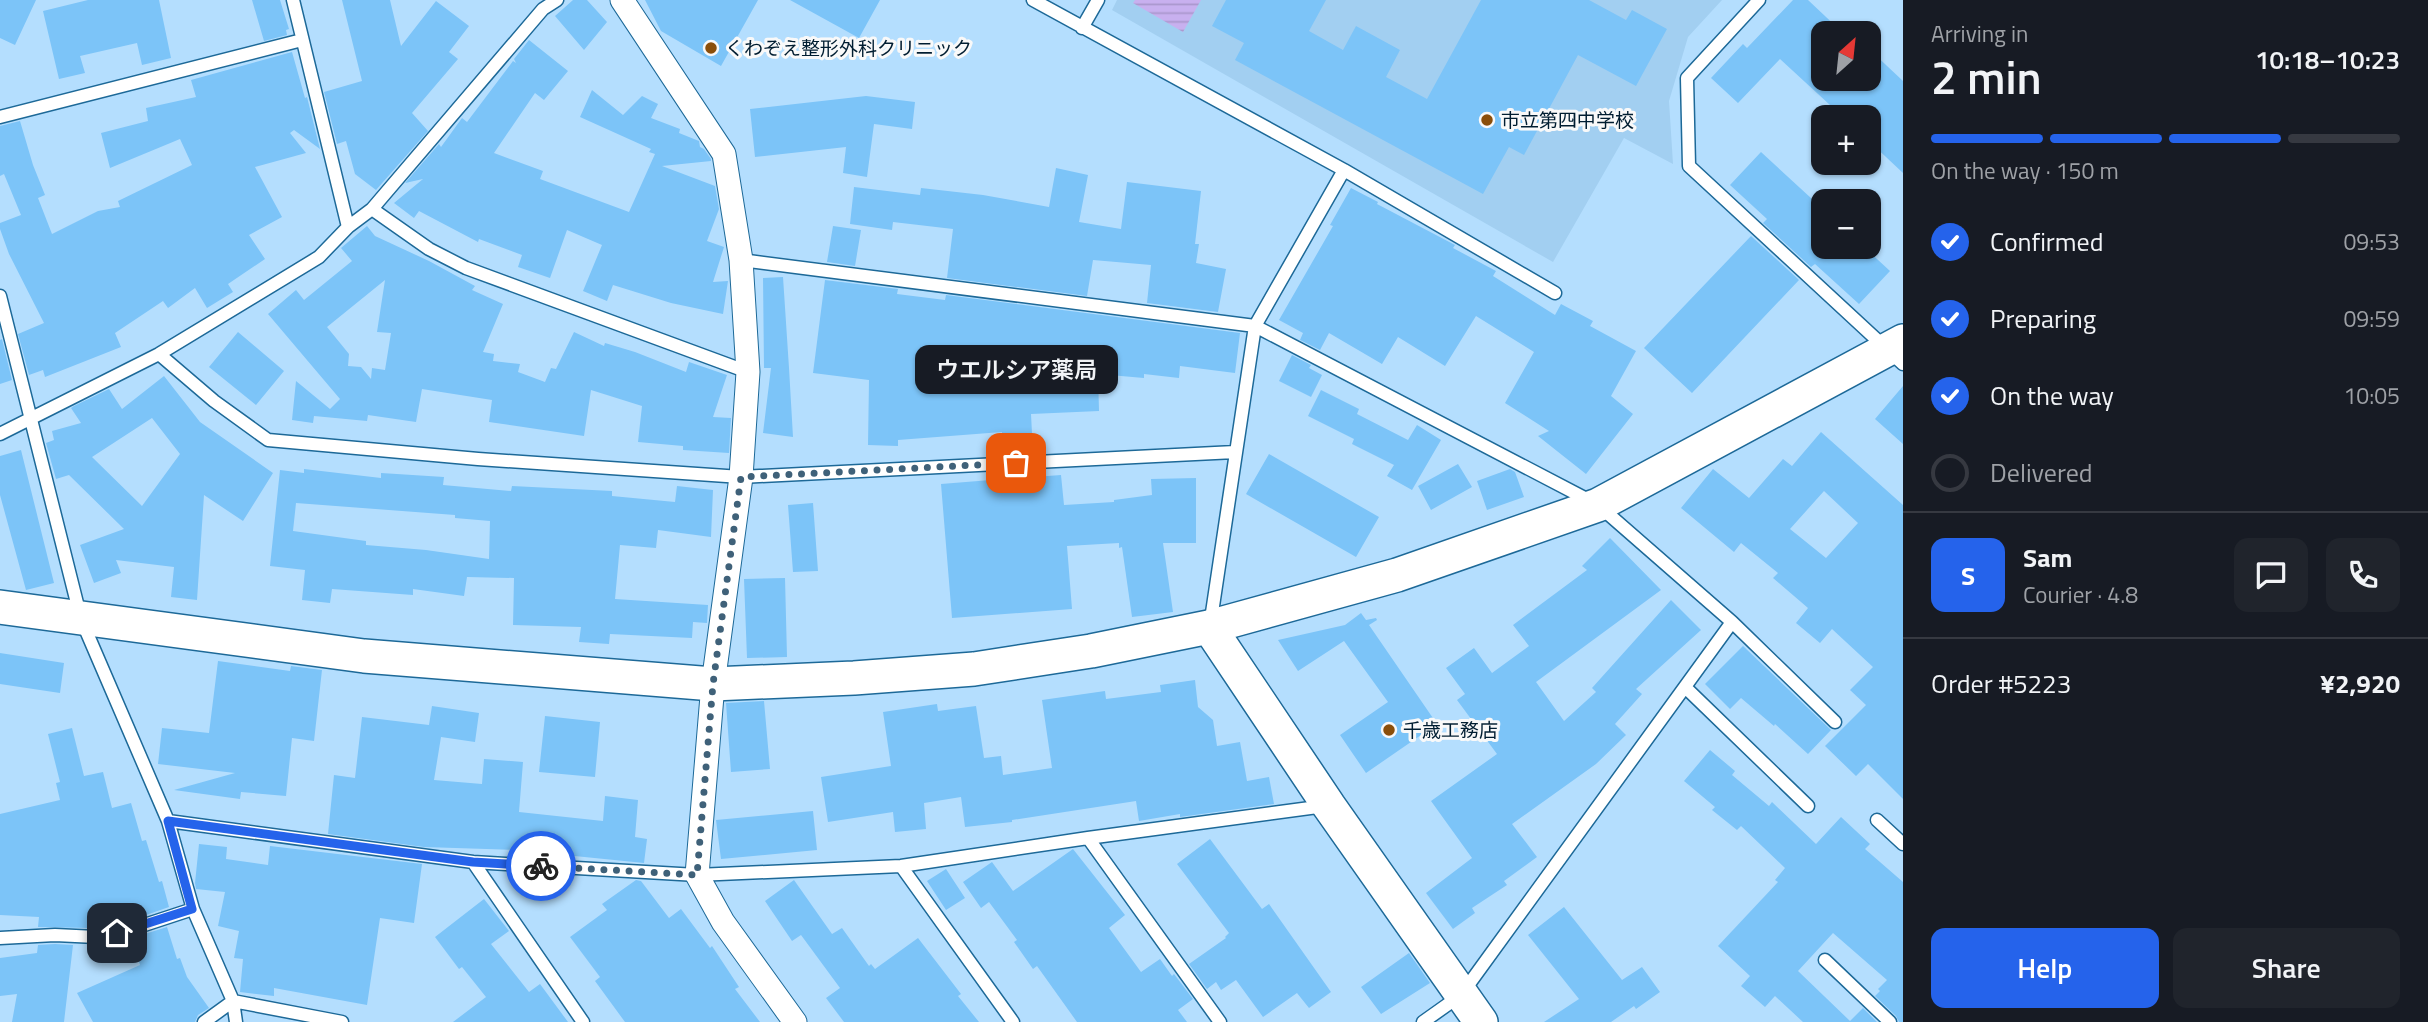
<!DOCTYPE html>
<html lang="en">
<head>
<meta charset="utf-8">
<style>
  :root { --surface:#171b24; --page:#20242c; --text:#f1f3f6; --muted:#9ea1a6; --line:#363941; --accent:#2563eb }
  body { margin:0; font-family:"Titillium Web","Noto Sans JP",sans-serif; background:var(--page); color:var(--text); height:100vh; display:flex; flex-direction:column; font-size:26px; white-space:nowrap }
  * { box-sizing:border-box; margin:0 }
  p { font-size:23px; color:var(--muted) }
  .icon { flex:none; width:38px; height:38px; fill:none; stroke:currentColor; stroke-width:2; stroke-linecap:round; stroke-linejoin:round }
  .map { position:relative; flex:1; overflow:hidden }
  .drawer { display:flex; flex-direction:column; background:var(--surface); width:525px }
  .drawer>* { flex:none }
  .needle { width:46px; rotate:27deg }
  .controls { position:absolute; left:1811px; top:21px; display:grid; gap:14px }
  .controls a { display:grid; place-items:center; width:70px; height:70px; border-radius:14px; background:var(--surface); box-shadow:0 2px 5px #0004; font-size:35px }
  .pin { position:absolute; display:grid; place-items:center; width:60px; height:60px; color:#fff; margin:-30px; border-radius:14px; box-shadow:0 4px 10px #0006 }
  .courier { position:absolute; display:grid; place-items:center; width:70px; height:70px; margin:-35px; border:5px solid #2563eb; border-radius:50%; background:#fff; color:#222; box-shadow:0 2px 9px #0007 }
  .bubble { position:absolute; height:49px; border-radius:14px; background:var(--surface); box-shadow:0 2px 5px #0004; font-size:23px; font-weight:600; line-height:49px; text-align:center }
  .summary em { font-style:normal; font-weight:600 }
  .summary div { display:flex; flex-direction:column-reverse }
  .summary { display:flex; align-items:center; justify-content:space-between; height:119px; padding:0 28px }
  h1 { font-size:46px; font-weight:600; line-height:52px }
  .bar { display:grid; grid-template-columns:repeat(4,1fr); gap:10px 7px; align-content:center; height:84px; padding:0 28px }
  .bar i { height:9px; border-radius:5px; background:var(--line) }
  .bar .on { background:var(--accent) }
  .bar p { grid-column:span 4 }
  .line { display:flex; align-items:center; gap:18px; padding:0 28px; border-top:2px solid var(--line) }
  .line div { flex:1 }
  .round { display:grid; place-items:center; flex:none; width:74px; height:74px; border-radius:14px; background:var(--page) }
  ol { padding:0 28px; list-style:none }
  li { display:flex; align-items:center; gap:21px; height:77px }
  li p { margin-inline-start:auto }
  li .icon { padding:7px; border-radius:50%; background:var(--accent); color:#fff; stroke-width:4 }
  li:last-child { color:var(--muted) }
  li i { width:38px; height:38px; border:4px solid var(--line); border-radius:50% }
  .cta { display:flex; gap:14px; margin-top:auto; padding:14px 28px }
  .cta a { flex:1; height:80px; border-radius:14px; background:var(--accent); color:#fff; font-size:28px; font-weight:600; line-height:80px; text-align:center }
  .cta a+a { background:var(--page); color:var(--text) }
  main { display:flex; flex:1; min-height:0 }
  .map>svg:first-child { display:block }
  .built { fill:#a2cff1 }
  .water { fill:url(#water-rules) }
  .building { fill:#7cc4f8; fill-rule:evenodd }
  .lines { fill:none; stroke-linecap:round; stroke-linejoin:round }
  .lane-casing { stroke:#1d6998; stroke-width:15 }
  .street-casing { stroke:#1d6998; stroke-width:25 }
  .secondary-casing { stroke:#1d6998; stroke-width:36 }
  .lane { stroke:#fff; stroke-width:12 }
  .street { stroke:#fff; stroke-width:23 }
  .secondary { stroke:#fff; stroke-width:33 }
  .done { stroke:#3f6179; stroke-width:7; stroke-dasharray:0 12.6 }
  .route { stroke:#2563eb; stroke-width:9 }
  .poi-dot { fill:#8a4e0a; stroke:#f9f9f9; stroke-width:2.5 }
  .labels { text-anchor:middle; stroke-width:6; stroke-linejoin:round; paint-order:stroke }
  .poi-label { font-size:19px; fill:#001d31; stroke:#f9f9f9; text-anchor:start }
</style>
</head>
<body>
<main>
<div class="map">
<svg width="1903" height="1022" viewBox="0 0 1903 1022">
  <defs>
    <pattern id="water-rules" width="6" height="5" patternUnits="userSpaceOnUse" patternTransform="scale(1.75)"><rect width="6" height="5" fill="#c8b0ef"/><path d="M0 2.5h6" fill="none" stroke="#aa97cd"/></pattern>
  </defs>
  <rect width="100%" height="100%" fill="#b4defe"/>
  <path class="built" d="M1117,0H1722L1688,37L1669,101L1673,164L1624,138L1553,262L1112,10Z"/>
  <path class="water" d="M1135,0H1201L1183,32L1133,3Z"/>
  <path class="building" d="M0,0H36L15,45L0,38Z
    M88,0H159L171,58L142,65L137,43L80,56L85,73L59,79L43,11Z
    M252,0H280L289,29L286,30L287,35L264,41Z
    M342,0H390L401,46L436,1L469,26L449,52L458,59L412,113L428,131L376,190L355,174L346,141L337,144L324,92L362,81Z
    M573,0H587L607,22L584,50L555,16Z
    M645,0H758L721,66L661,31Z
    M790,0H880L859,38Z
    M1226,0H1326L1309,31L1343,50L1356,26L1400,50L1386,77L1427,99L1481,0H1589L1626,20L1632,10L1667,29L1636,86L1578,55L1524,155L1509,147L1483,194L1235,60L1244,43L1212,26Z
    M1793,0H1808L1843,33H1824V79H1869V49L1903,81V173L1869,141V117H1843L1780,59L1738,103L1711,78L1743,44L1747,48Z
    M529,40L568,71L544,100L535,93L494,153L543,171L540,179L629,212L655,154L649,152L651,149L580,117L592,90L623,115L642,96L658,104L651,118L680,129L679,133L699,141L700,147L704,149L711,159V161L662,166L715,186L719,209L707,241L724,247L713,282L728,281L723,314L671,303L613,285L607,301L583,291L602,245L567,230L550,278L518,267L522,255L479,239L478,242L419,211L414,218L394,203L423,179L405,183L439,144L441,147L462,118L467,122L513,61L516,63L514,59Z
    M292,52L305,98L307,97L320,149L294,130L290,133L306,153L255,167L282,217L249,235L265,259L228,284L233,292L207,308L195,288L168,308L163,301L115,333L121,347L45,377L43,370L29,375L18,334L44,323L9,254L0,229V223L21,215L4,174L0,176V126L20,121L33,165L45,195L38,198L52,234L98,211L120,207L118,201L192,165L180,139L110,168L101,133L148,121L146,108L196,97L191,80Z
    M866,96L915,102L912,129L874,124L867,177L843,173L846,147L755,157L750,109Z
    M1761,152L1824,210V247H1864L1890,271L1859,304L1815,264L1811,267L1763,223L1767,219L1730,185Z
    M1056,168L1088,175L1079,222L1121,229L1127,182L1201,191L1195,244H1199L1196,263L1226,269L1218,312L1147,303L1151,265L1093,260L1087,296L947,278L953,229L893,222L892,230L850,224L854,187L920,195L921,188L983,195L1049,207Z
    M1351,188L1378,202L1377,204L1455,245L1453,248L1496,271L1493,276L1555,315L1561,304L1593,321L1590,326L1636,351L1611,396L1633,414L1586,474L1538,436L1549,431L1505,403L1534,352L1476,316L1445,366L1398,337L1382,364L1329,333L1320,350L1300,340L1303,333L1279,320L1333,226L1330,225Z
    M367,226L375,236L429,261L475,286L472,290L503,304L483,352L494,354L493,361L520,364L518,372L545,382L551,368L556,369L574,332L604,346L605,343L635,352L686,372L689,362L727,375L713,417L731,418L729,453L683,450V446L638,442L642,406L591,390L584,436L489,422L492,400L422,389L416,422L368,415L367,421L314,416L313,423L292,420L296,381L330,409L340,399L268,314L296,290L304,300L352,261L341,248ZM385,280L377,332L391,333L385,370L372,368L371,379L361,367L348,366L349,354L327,327Z
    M833,226L861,230L855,266L827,262Z
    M1751,236L1799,280L1692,393L1644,348Z
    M783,277L789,368L793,437L763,433L771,368H764L763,278Z
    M825,280L898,289L897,294L945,300L946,295L1240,333L1235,373L1180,366L1179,378L1144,374V378L1098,374L1099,411L1031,414L1033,453L1002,455V432L898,440V446L868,445L869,380L813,373Z
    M238,332L284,371L256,405L209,367Z
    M2,339L12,380L0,384V340Z
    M1292,355L1311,365L1309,368L1322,375L1311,397L1279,381Z
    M164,376L200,422L273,473L243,521L204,495L197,600L171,597L174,567L116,560L121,573L94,583L80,545L124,529L69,475L56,479L46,443L54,440L52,431L81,423L71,408L74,406L109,389L122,409ZM152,418L180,454L142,506L92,457Z
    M1903,386V444L1875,419Z
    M1321,390L1359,409L1357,414L1408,440L1417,425L1441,440L1412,490L1387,476L1394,465L1352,444L1354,439L1308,416Z
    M1821,432L1903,505V799L1868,764L1856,776L1825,746L1866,705L1850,690L1873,667L1832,629L1820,643L1796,623L1808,608L1773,578L1778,573L1741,543L1734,552L1681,508L1713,469L1749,498L1783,459L1792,466ZM1824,491L1858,523L1826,558L1790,529Z
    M21,450L54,583L26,590L0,495V456Z
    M1269,454L1379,517L1356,557L1246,494Z
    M1458,464L1472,487L1431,510L1418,486Z
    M304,469L381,478V473L444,477L443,485L511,491L512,486L612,491V496L675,502L677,486L713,490L711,537L658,530L656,548L620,545L615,599L708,605L707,623L693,622L692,638L610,634L609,644L579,642L581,627L513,625L514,578L467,577L464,596L413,589V595L332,589L330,603L302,600L305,570L270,566L280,470L304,473ZM296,503L455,515V518L490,521L489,559L426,550L366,545V541L293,531Z
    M1510,469L1515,472L1524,497L1487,510L1477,481Z
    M1033,471L1034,477L1061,475L1064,505L1114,502V500L1152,495L1151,479L1196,478V543H1163L1173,612L1132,617L1122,547L1119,548V543L1067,546L1072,609L952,618L941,484L1003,479V472Z
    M813,503L818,571L793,572L788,505Z
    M1610,538L1661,590L1536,682L1564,721L1596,692L1592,688L1671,600L1701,630L1636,689L1642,694L1615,724L1626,735L1596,764L1512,824L1537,857L1504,881L1507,885L1472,908L1475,913L1453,929L1426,893L1472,858L1431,801L1497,754L1457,700L1465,694L1446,668L1474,648L1492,673L1529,646L1513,625L1587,570L1582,566Z
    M785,578L787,657L747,658L744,579Z
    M1361,613L1366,620L1376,618L1377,620L1369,625L1437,724L1366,773L1340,735L1388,702L1344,641L1298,671L1278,640L1345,625Z
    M1743,646L1831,730L1808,754L1775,724L1774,726L1741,698L1730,709L1705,684Z
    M0,653L64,663L60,693L0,684Z
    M218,661L290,671L291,666L322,670L314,741L292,738L286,796L241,792L240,799L174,790L235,773L158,764L162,728L209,733Z
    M1195,680L1198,707L1213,720L1217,746L1240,742L1247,781L1269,777L1274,804L1180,817V814L1139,821L1136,801L1012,820V822L965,827L961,797L924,803L926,829L895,832L893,812L828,822L821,777L891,766L883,712L937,704L938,711L976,706L984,758L1001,756L1003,775L1052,768L1042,700L1105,691L1106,699L1161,692L1160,685Z
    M764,701L770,769L731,772L726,703Z
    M432,706L479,713L475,742L441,737L434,780L482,784L484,759L523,762L519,812L603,821L605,796L638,800L635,837L647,839L644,863L515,850L424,847L328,834L334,775L355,778L362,717L429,725Z
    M545,716L600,722L595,777L539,772Z
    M72,728L84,776L103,772L112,808L131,803L142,841L146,840L159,882L162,881L169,907L126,922L125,919L90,928L38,927L39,917L0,915V814L60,800L56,783L60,782L48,734Z
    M1710,750L1735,771L1732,775L1769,806L1772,802L1816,844L1841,817L1870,844L1865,849L1903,882V1022H1899L1896,1016L1875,996L1880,991L1878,989L1887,980L1833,933L1798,971L1850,1021L1863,1008L1877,1022H1803L1775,996L1765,1007L1741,986L1750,976L1718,946L1778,882L1775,880L1785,868L1741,826L1737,830L1712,810L1715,807L1684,781Z
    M813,811L817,850L721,859L716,820Z
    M1210,839L1262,909L1269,904L1331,992L1309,1008L1297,993L1263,1017L1236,980L1221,990L1216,982L1207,989L1189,964L1226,938L1225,937L1229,933L1177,864Z
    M199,844L227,847L226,859L268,865L270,846L422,864L414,923L380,918L367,1005L274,988V996L240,992L243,959L234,958L239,931L218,926L225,892L196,889L195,883Z
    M1073,849L1125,915L1109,928L1141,972L1160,959L1172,976L1174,974L1193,999L1178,1010L1187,1022H1077L1037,966L1033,969L1014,942L1017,940L989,902L981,908L963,882L992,862L1013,891Z
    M946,869L965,898L946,910L927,881Z
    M636,880L641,881L669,918L681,909L710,948L712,946L739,987L735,989L760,1022H625L595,981L600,977L570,937L607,910L602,904Z
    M794,880L832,934L842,928L869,966L871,964L875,969L918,938L961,994L958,996L979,1022H844L826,998L840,988L801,935L792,941L765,901Z
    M484,899L509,931L491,944L529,992L540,984L568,1022H453L486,997L462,967L459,969L435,937Z
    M1564,907L1622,980L1642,967L1660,992L1636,1009L1634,1006L1611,1022H1544L1579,999L1528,935Z
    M167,927L177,959L180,958L187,977L209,1008L198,1015L195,1022H93L77,993L140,965L132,938Z
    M55,944L73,945L64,1022H12L17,994L0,996V958L37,953L38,945Z
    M1409,953L1430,983L1381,1014L1361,987Z"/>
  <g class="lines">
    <g class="lane-casing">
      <path id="lane" d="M293,0L348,227
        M1033,0L1344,170L1555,293
        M1759,0L1687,78L1689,166L1903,364
        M1082,28L1098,0
        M0,117L302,40
        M372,209L429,249L466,268L748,372
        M741,260L1255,326L1598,505L1732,622L1835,722
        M0,296L81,619L168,821L193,909L233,1001L236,1022
        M159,354L214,401L268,440L478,459L741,477L1235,452
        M0,434L159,354L319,257L348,227L372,209L543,9L557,0
        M1210,626L1255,326L1344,170
        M1685,687L1808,806
        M1877,820L1903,844
        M168,821L473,862L697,875L901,866L1088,838L1325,806
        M1088,838L1220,1022
        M473,862L583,1022
        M901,866L1013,1022
        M0,938L55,935L96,937L117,934L193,909
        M1825,960L1890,1022
        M204,1022L233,1001L342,1022
        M1423,1022L1461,995L1732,622"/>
    </g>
    <g class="street-casing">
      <path id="street" d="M622,0L724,154L741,260L748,372L741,477L713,684L697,875L723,922L795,1022"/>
    </g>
    <g class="secondary-casing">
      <path id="secondary" d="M0,607L364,656L713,684L854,678L974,669L1091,651L1209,627L1397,575L1598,505L1903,341
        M1209,627L1329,806L1481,1022"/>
    </g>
    <use href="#lane" class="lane"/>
    <use href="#street" class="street"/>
    <use href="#secondary" class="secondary"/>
  </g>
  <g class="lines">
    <path class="done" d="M541,866L697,875L713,684L741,477L1016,463"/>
    <path class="route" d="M117,933L192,909L168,821L473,862L541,866"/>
  </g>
  <g class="poi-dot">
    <circle cx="711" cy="48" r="7"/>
    <circle cx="1487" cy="120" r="7"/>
    <circle cx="1389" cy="730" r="7"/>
  </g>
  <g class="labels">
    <g class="poi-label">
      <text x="725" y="55">くわぞえ整形外科クリニック</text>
      <text x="1501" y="127">市立第四中学校</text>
      <text x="1403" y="737">千歳工務店</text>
    </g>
  </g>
</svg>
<div class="controls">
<a><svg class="needle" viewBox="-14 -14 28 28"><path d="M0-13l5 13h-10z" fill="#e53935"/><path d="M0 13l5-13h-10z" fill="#9ea1a6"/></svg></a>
<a>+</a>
<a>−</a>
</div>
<div class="pin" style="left:1016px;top:463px;background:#ea580c"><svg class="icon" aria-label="bag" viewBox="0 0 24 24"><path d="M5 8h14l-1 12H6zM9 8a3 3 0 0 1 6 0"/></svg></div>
<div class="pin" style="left:117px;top:933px;background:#1f2937"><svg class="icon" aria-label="home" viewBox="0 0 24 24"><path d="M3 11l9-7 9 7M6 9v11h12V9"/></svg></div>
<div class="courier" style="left:541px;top:866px"><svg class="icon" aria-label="bike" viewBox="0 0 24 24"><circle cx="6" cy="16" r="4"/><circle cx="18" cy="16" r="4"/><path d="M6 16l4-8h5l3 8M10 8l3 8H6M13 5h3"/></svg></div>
<div class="bubble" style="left:915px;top:345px;width:203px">ウエルシア薬局</div>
</div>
<section class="drawer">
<div class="summary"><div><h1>2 min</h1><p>Arriving in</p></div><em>10:18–10:23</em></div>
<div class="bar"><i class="on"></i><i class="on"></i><i class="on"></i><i></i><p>On the way · 150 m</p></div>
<ol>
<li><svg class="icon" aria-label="check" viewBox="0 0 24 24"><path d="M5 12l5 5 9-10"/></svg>Confirmed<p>09:53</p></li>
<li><svg class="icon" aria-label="check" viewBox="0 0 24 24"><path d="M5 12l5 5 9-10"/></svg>Preparing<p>09:59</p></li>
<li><svg class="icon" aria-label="check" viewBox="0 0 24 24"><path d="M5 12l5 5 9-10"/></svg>On the way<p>10:05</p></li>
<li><i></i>Delivered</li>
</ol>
<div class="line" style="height:126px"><b class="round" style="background:var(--accent);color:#fff">S</b><div><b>Sam</b><p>Courier · 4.8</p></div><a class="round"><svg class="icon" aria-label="chat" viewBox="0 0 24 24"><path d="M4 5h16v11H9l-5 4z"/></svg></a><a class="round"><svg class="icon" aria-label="phone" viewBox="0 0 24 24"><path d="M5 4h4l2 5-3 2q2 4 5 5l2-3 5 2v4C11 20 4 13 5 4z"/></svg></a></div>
<div class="line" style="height:91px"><div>Order #5223</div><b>¥2,920</b></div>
<div class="cta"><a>Help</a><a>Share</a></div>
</section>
</main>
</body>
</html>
